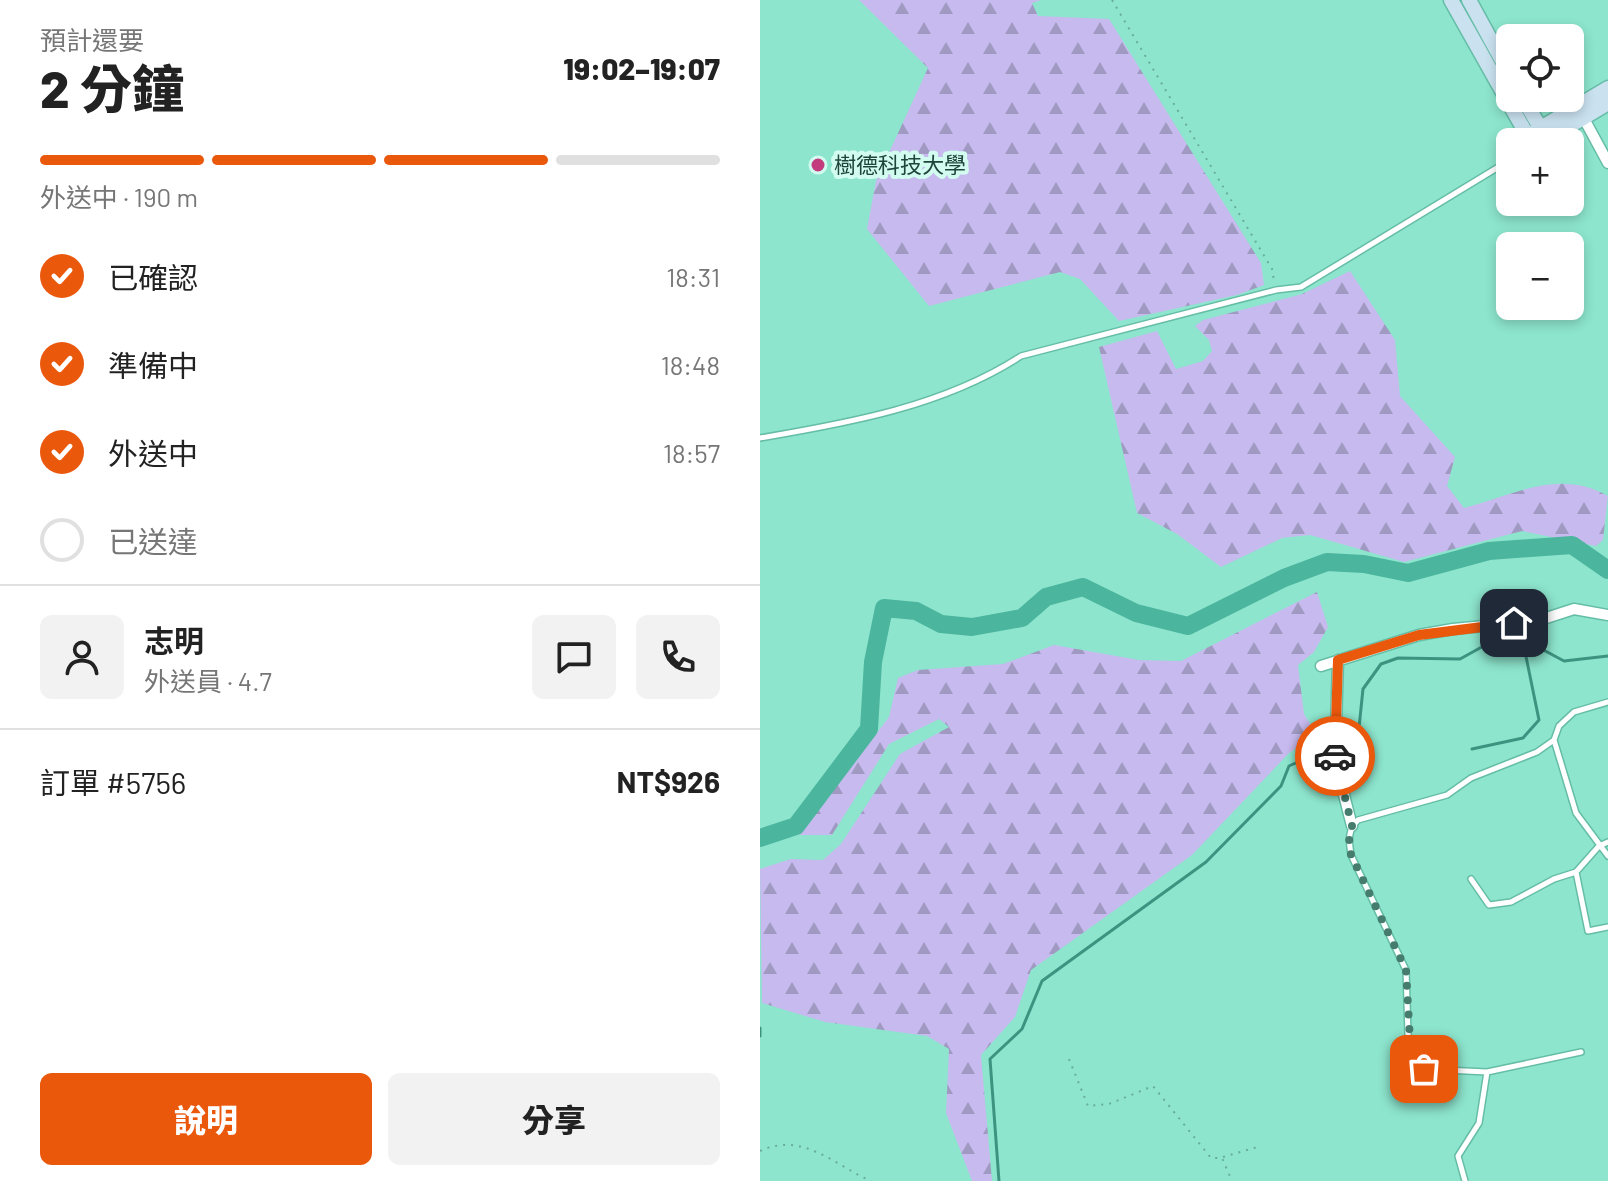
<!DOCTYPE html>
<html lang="zh-TW">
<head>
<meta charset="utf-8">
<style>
  :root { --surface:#fff; --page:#f2f2f2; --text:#222; --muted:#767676; --line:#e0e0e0; --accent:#ea580c }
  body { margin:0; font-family:Barlow,"Noto Sans TC",sans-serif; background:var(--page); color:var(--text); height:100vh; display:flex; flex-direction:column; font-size:30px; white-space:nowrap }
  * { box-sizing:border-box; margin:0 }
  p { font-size:26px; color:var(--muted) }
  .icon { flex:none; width:44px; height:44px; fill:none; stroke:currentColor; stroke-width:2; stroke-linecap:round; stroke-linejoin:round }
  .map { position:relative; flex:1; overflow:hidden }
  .side { display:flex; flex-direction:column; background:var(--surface); width:760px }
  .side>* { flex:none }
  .controls { position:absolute; left:736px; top:24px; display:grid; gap:16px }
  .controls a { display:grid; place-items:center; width:88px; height:88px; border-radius:12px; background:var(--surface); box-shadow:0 4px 12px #0003; font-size:40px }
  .pin { position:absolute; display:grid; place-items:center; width:68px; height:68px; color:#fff; margin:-34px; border-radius:16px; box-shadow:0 4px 12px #0006 }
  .courier { position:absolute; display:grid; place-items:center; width:80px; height:80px; margin:-40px; border:6px solid #ea580c; border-radius:50%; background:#fff; color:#222; box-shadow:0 2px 10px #0007 }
  .overview em { font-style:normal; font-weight:800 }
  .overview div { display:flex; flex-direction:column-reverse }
  .overview { display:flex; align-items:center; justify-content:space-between; height:136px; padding:0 40px }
  h1 { font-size:52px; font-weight:800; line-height:60px }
  .bar { display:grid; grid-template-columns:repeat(4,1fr); gap:12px 8px; align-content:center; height:96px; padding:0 40px }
  .bar i { height:10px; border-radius:6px; background:var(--line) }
  .bar .current { background:var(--accent) }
  .bar p { grid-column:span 4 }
  .line { display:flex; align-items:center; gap:20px; padding:0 40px; border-top:2px solid var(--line) }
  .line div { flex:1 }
  .round { display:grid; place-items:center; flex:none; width:84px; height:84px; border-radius:12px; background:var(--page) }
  ol { padding:0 40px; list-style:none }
  li { display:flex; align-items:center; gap:24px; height:88px }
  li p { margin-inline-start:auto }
  li .icon { padding:8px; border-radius:50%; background:var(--accent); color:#fff; stroke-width:4 }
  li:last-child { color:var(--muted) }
  li i { width:44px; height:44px; border:4px solid var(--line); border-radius:50% }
  .button { display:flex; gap:16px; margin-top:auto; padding:16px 40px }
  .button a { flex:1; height:92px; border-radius:12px; background:var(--accent); color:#fff; font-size:32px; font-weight:800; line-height:92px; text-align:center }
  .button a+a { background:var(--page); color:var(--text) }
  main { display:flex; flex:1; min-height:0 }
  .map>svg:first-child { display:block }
  .forest { fill:url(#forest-firs) }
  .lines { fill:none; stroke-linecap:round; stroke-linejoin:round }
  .stream { stroke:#3e9380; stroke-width:3 }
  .river { stroke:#4cb59d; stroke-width:18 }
  .lane-casing { stroke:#65bda6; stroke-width:8 }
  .street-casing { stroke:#65bda6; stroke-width:13 }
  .secondary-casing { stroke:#65bda6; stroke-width:17 }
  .path { stroke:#67ad9a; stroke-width:2; stroke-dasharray:2 6; stroke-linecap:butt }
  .lane { stroke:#fff; stroke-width:5 }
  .street { stroke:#fff; stroke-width:10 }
  .secondary { stroke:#cae2f0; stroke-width:14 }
  .done { stroke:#467c6e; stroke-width:8; stroke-dasharray:0 14.4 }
  .route { stroke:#ea580c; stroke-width:10 }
  .poi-dot { fill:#c33c7d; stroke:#d3fcf0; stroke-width:3 }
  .labels { text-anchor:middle; stroke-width:8; stroke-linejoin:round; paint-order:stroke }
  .poi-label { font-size:22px; fill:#1f443b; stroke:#d3fcf0; text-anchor:start }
</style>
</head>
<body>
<main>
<section class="side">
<div class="overview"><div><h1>2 分鐘</h1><p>預計還要</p></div><em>19:02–19:07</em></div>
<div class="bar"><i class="current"></i><i class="current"></i><i class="current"></i><i></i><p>外送中 · 190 m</p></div>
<ol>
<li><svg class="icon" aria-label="check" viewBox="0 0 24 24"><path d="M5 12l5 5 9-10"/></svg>已確認<p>18:31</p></li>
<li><svg class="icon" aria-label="check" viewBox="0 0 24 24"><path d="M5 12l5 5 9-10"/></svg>準備中<p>18:48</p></li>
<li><svg class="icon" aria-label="check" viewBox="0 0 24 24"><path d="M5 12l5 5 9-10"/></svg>外送中<p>18:57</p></li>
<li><i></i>已送達</li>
</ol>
<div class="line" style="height:144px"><a class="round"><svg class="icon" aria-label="person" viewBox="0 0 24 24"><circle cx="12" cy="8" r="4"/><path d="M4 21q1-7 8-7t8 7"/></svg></a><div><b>志明</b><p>外送員 · 4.7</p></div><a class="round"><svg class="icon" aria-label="chat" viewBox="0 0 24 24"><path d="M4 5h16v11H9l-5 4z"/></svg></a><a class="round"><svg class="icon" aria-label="phone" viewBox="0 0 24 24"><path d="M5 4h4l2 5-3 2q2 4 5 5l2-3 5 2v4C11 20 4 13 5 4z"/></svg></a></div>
<div class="line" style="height:104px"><div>訂單 #5756</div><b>NT$926</b></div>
<div class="button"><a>說明</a><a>分享</a></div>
</section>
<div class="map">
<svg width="848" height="1181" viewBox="0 0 848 1181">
  <defs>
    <pattern id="forest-firs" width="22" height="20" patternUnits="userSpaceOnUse" patternTransform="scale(2)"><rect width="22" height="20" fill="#c6baee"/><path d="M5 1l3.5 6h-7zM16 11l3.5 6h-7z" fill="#a099c2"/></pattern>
  </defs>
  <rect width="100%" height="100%" fill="#8de5cd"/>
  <path class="forest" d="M99,0H281L272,3L278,16L349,19L501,263L504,285L477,295L359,321L320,279L300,272L169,306L107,229L116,181L168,68Z
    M590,271L635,340L640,396L695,457L687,486L704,508C753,495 799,468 848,496L843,540L836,546L762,531L644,562L550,535L522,538L461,567L417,534L377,513L339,347L397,331L416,369L443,361L452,351L449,340L435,326L443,320L542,294Z
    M557,592L568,627L554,652L538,665L544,714L557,734L529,753L432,855L271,970L255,1017L221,1055L232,1181H212L186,1113L189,1049L167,1036L65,1022L2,1003L0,869L31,859L63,860L81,844L140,754L189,727L179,719L129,744L72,835H39L129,717L138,678L158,670L243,664L294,645L379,660L421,661Z"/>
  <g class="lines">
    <path class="stream" d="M712,749L763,738L779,720L763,642
      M0,1028V1036
      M239,1181L230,1059L262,1029L282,981L446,862L521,786L529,766L538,762L583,773L595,766L603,689L621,664L638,658L700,659L729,643L763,639L804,661L848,656"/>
    <path class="river" d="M0,838L36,826L109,729L113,662L124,608L156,611L181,624L212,627L262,618L286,597L323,587L376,613L428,626L524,578L567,562L604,564L648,573L729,551L812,545L848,570"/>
    <g class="lane-casing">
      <path id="lane" d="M0,438C89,423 184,406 261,356L516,290L541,287L750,160
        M794,740L816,813L848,856
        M816,872L828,931L848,927
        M711,879L729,905L751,902L794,879L816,872L839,846L848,842
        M821,1052L727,1072L664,1069L655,1064L648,1034L646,970L591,855C589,841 587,831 598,820L687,795L711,778L777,752L794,740L799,726L814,712L848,702
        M705,1181L698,1156L719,1123L727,1072"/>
    </g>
    <g class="street-casing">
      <path id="street" d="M822,115L848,163
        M578,660L575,760L592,826
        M561,666L659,635L693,629L777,621L814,609L848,615"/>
    </g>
    <g class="secondary-casing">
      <path id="secondary" d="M691,0L771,142
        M709,0L750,75
        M763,98L785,136
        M767,136L848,88
        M783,142L848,103"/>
    </g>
    <path class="path" d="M352,0L512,269L514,281
      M309,1059L328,1106L349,1104L393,1086L451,1158H462L472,1181
      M0,1151C43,1131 74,1165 111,1181
      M463,1157L501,1146"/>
    <use href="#lane" class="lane"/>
    <use href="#street" class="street"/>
    <use href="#secondary" class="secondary"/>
  </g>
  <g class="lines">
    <path class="done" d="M575,756L592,826L589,838L591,855L646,970L651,1057L655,1064L664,1069"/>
    <path class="route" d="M575,756L578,660L659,635L754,623"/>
  </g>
  <circle class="poi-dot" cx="58" cy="165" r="8"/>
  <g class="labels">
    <g class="poi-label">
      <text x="74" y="173">樹德科技大學</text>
    </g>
  </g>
</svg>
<div class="controls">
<a><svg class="icon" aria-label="locate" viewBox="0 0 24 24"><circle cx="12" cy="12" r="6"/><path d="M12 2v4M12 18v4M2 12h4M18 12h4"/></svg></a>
<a>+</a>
<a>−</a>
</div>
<div class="pin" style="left:664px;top:1069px;background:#ea580c"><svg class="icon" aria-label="bag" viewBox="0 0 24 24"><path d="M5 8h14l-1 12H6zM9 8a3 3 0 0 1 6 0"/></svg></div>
<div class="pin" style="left:754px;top:623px;background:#1f2937"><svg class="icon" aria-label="home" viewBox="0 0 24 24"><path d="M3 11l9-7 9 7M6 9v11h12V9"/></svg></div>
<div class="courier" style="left:575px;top:756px"><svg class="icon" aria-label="car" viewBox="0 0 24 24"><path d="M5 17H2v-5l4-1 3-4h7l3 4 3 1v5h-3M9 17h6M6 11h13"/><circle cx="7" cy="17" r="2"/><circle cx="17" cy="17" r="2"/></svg></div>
</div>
</main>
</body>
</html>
